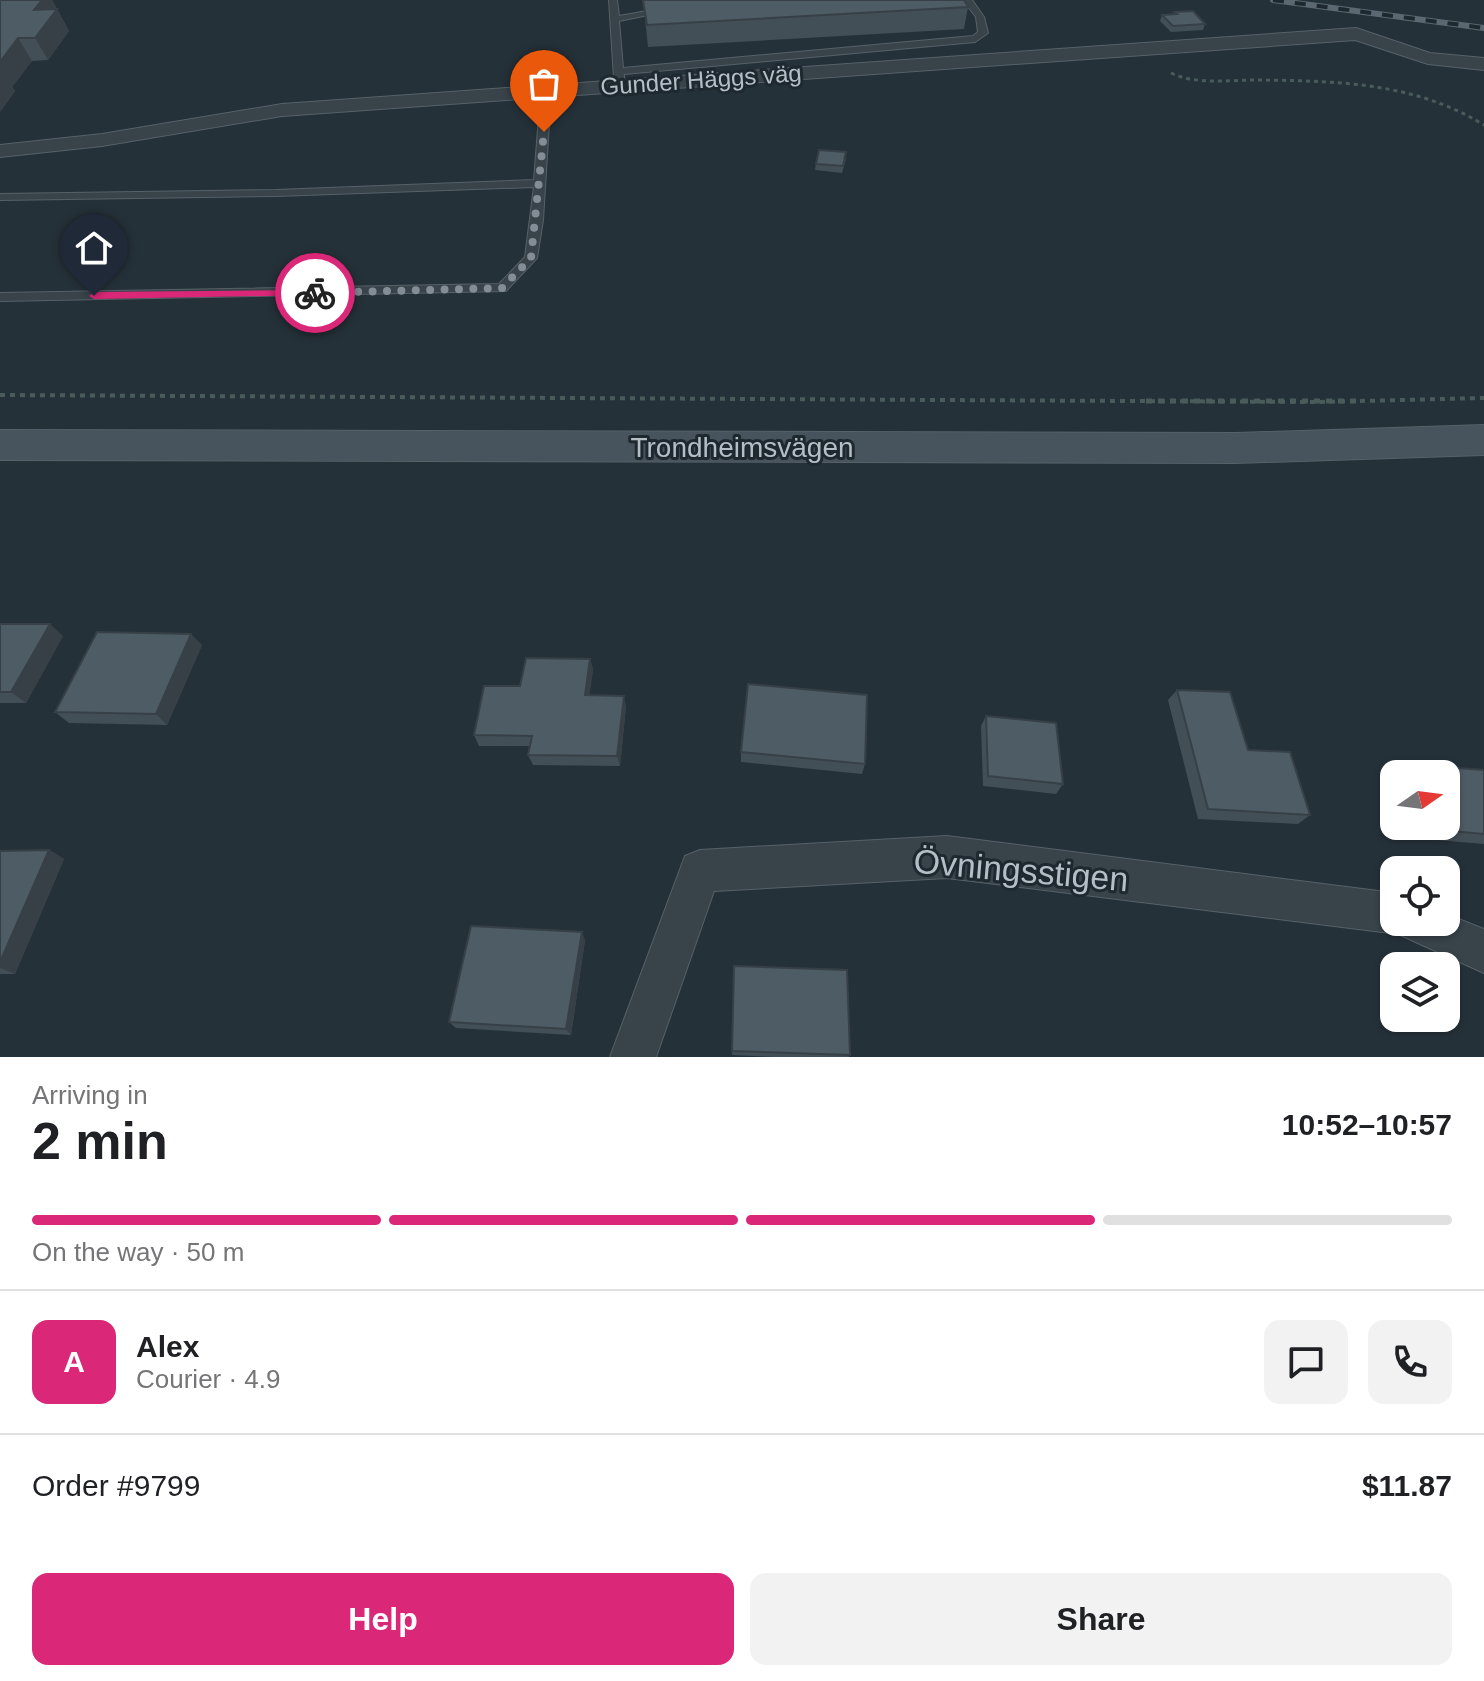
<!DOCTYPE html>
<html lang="en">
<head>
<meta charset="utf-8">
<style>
  :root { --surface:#fff; --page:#f2f2f2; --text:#202124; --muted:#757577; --line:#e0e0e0; --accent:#db2777 }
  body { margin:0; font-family:Arial,sans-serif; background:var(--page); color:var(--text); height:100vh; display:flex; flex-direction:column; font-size:30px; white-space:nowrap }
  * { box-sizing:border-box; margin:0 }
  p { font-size:26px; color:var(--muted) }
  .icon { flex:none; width:44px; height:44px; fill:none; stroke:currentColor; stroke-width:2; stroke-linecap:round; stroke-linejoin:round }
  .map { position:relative; height:1057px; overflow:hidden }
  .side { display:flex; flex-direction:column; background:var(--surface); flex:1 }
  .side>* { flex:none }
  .needle { width:52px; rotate:76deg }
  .fabs { position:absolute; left:1380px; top:760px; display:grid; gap:16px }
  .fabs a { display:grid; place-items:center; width:80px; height:80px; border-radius:16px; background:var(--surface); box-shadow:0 2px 6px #0004; font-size:40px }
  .pin { position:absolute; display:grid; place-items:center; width:68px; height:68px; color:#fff; margin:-82px -34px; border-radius:50% 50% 50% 0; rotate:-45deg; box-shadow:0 0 8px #0007 }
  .pin .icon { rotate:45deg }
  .courier { position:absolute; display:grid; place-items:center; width:80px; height:80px; margin:-40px; border:6px solid #db2777; border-radius:50%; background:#fff; color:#222; box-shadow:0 2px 10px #0007 }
  .overview em { font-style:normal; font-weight:700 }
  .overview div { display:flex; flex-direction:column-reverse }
  .overview { display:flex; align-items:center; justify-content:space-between; height:136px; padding:0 32px }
  h1 { font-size:52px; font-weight:700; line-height:60px }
  .bar { display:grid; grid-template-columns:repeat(4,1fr); gap:12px 8px; align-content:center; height:96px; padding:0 32px }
  .bar i { height:10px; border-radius:6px; background:var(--line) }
  .bar .on { background:var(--accent) }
  .bar p { grid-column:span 4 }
  .line { display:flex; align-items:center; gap:20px; padding:0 32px; border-top:2px solid var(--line) }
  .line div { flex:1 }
  .round { display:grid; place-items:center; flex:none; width:84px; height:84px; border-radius:16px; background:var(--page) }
  .cta { display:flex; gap:16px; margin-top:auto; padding:16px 32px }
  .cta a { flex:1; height:92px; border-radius:16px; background:var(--accent); color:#fff; font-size:32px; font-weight:700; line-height:92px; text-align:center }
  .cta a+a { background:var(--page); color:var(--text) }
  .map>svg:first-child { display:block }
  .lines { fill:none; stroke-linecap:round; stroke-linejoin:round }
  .service-casing { stroke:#566168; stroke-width:2 }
  .minor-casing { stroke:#566168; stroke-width:2 }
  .secondary-casing { stroke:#566168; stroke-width:2 }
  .path-far2 { stroke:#495c5a; stroke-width:3; stroke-dasharray:4 4; stroke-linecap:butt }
  .path-far1 { stroke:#495c5a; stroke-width:4; stroke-dasharray:5 5; stroke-linecap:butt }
  .path { stroke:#495c5a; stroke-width:5; stroke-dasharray:6 6; stroke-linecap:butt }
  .service { fill:#38434a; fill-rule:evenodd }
  .minor { fill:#38434a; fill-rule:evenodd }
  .secondary { fill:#47535d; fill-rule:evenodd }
  .rail-casing { stroke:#5b6771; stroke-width:6 }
  .rail { stroke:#1e282f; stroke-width:4; stroke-dasharray:11; stroke-linecap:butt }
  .wall { fill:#434f57 }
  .shaded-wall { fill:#374047 }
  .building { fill:#4e5c65; stroke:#374047; stroke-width:2 }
  .route { fill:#db2777 }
  .done { stroke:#828d95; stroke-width:8; stroke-dasharray:0 14.4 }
  .labels { text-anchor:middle; stroke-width:6; stroke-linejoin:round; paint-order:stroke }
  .far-street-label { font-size:24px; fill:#b4bec6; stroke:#1e282f }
  .street-label { font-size:28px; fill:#b4bec6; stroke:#1e282f }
  .near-street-label { font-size:34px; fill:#b4bec6; stroke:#1e282f }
</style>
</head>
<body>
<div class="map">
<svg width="1484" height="1057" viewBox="0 0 1484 1057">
  <rect width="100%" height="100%" fill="#253139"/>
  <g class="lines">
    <g class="service-casing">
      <path id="service" d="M609,0H617L619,16L664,8L668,11L619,21L623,68L973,36L978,32L976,17L963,0H972L984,17L988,33L975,42L624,74V78L619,81L614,78Z
        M546,88L551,91L543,220L537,258L506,291L0,301V293L499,284L525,257L534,187L276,196L0,200V194L276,190L534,180L541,91Z"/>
    </g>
    <g class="minor-casing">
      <path id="minor" d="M1356,28L1430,53L1484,58V70L1428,64L1355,40L282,116L102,146L0,157V145L102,134L282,104Z
        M947,836L1394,893V922H1446V914L1484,929V973L1398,934L947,878L714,891L656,1057H610L685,856L700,850Z"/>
    </g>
    <g class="secondary-casing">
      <path id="secondary" d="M1484,425V455L1236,463L0,460V430L1236,433Z"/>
    </g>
    <path class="path-far2" d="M1171,73C1196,85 1229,80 1257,80C1337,81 1414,82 1484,125"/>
    <path class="path-far1" d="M0,395L1318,402L1484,398"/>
    <path class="path" d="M1146,401H1356"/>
    <use href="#service" class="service"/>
    <use href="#minor" class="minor"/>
    <use href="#secondary" class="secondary"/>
    <g class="rail-casing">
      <path id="rail" d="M1273,0L1484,28"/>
    </g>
    <use href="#rail" class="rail"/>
  </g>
  <path class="wall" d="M0,0H52L69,31L48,60L32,61L12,87L15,91L0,112Z
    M641,0H964L968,7L964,29L648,47L643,0Z
    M1174,12L1205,24L1203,30L1171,32L1160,21L1162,15L1173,14Z
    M846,159L842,173L815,170L816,164Z
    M0,624L63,636L26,703H0Z
    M202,645L167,725L69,723L55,712Z
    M590,659L593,670L589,695L626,706L620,766L533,765L528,755L530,746H479L474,735L520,686Z
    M1177,690L1248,750L1310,815L1298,824L1198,819L1168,700Z
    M986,716L1063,784L1056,794L983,786L981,726Z
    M741,752L865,764L862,774L741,762Z
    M1415,765L1484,770V844L1425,839L1420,826H1446V774H1401Z
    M49,850L64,859L15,974H0V851Z
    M585,940L571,1035L456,1028L449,1022Z
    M734,966L850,1055L849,1057H774L732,1055Z"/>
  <path class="shaded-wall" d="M42,0H52L69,31L48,60L35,38L34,10Z
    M18,38L32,61L12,87L15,91L0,112V62Z
    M50,624L63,636L26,703L11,692Z
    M191,634L202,645L167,725L156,714Z
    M590,659L593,670L588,706L585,695Z
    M624,696L626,706L620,766L617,756Z
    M49,850L64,859L15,974L0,968V962Z
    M582,932L585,940L571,1035L566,1029Z"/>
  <path class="building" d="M0,0H42L34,10L57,9L35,38H18L0,62Z
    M643,0H964L968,7L647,25Z
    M1193,11L1205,24L1173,26L1162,15L1177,14L1174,12Z
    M819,150L846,152L843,166L816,164Z
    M0,624H50L11,692H0Z
    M97,632L191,634L156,714L55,712Z
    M526,658L590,659L585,695L624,696L617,756L528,755L532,736L474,735L484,686H520Z
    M748,684L867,695L865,764L741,752Z
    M1177,690L1230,692L1248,750L1290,752L1310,815L1208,809Z
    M986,716L1056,723L1063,784L988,776Z
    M1415,765L1484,770V834L1440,830L1439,826H1446V774H1418Z
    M49,850L0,962V851Z
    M471,926L582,932L566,1029L449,1022Z
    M734,966L847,970L850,1055L732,1051Z"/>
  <path class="route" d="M315,290L318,295L94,299L89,296L94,292Z"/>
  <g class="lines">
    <path class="done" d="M315,293L502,288L531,258L544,132"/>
  </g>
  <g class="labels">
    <g class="far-street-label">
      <text transform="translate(701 80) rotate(-4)" y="8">Gunder Häggs väg</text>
    </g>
    <g class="street-label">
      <text x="742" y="457">Trondheimsvägen</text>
    </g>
    <g class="near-street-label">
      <text transform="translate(1021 870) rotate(5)" y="12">Övningsstigen</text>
    </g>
  </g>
</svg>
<div class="fabs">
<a><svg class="needle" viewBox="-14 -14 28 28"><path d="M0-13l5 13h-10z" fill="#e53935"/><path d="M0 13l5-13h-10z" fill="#757577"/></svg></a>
<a><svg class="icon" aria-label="locate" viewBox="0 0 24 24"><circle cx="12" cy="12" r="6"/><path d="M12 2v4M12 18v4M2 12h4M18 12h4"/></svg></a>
<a><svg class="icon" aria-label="layers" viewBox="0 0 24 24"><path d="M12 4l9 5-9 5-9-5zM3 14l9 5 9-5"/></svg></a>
</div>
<div class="pin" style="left:544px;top:132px;background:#ea580c"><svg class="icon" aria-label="bag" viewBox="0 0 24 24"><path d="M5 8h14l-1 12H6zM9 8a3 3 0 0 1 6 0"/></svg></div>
<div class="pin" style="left:94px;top:296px;background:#1f2937"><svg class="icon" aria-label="home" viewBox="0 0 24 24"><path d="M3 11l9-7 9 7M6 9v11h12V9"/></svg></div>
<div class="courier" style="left:315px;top:293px"><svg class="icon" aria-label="bike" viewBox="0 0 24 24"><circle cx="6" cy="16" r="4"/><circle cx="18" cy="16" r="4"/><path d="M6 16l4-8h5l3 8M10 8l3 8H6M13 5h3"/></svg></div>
</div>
<section class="side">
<div class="overview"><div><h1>2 min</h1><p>Arriving in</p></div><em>10:52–10:57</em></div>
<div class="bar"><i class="on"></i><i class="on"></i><i class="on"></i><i></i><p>On the way · 50 m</p></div>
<div class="line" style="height:144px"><b class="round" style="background:var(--accent);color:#fff">A</b><div><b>Alex</b><p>Courier · 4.9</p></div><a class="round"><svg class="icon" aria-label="chat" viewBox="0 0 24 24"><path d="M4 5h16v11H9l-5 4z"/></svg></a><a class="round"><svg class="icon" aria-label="phone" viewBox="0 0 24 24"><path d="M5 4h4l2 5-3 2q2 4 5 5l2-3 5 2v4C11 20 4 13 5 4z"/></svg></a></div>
<div class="line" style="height:104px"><div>Order #9799</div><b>$11.87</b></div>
<div class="cta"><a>Help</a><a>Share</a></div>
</section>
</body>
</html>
